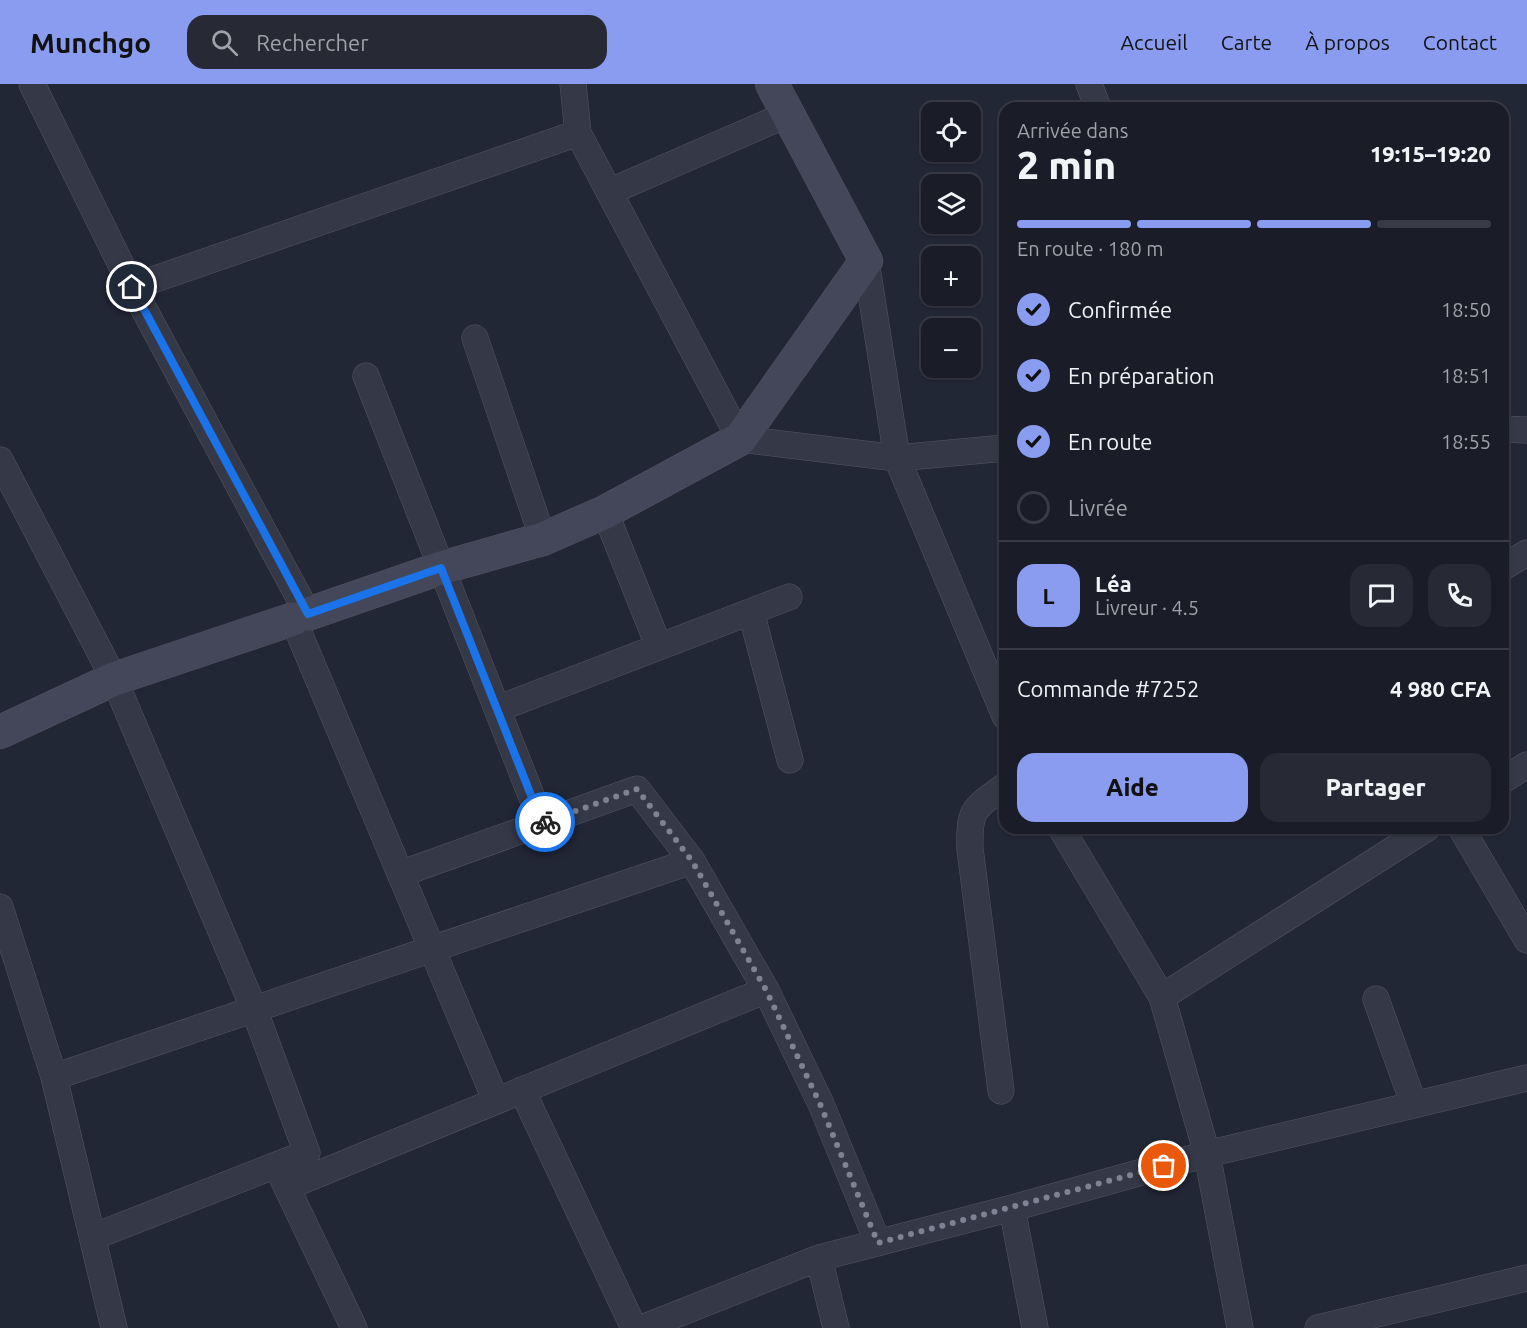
<!DOCTYPE html>
<html lang="fr">
<head>
<meta charset="utf-8">
<style>
  :root { --surface:#1a1d28; --page:#272a34; --text:#f1f3f6; --muted:#9fa2a8; --line:#383b45; --accent:#899cef }
  body { margin:0; font-family:Ubuntu,sans-serif; background:var(--page); color:var(--text); height:100vh; display:flex; flex-direction:column; font-size:22px; white-space:nowrap }
  * { box-sizing:border-box; margin:0 }
  p { font-size:20px; color:var(--muted) }
  .icon { flex:none; width:33px; height:33px; fill:none; stroke:currentColor; stroke-width:2; stroke-linecap:round; stroke-linejoin:round }
  .map { position:relative; flex:1; overflow:hidden }
  .details { position:absolute; left:999px; top:18px; width:510px; height:732px; display:flex; flex-direction:column; background:var(--surface); border-radius:18px; box-shadow:0 2px 4px #0004,0 0 0 2px var(--line) }
  .details>* { flex:none }
  .controls { position:absolute; left:921px; top:18px; display:grid; gap:12px }
  .controls a { display:grid; place-items:center; width:60px; height:60px; border-radius:12px; background:var(--surface); box-shadow:0 2px 4px #0004,0 0 0 2px var(--line); font-size:30px }
  .pin { position:absolute; display:grid; place-items:center; width:51px; height:51px; color:#fff; margin:-26px; border:3px solid #fff; border-radius:50%; box-shadow:0 2px 6px #0007 }
  .courier { position:absolute; display:grid; place-items:center; width:60px; height:60px; margin:-30px; border:4px solid #1a73e8; border-radius:50%; background:#fff; color:#222; box-shadow:0 2px 8px #0007 }
  .summary em { font-style:normal; font-weight:800 }
  .summary div { display:flex; flex-direction:column-reverse }
  .summary { display:flex; align-items:center; justify-content:space-between; height:102px; padding:0 18px }
  h1 { font-size:39px; font-weight:800; line-height:45px }
  .bar { display:grid; grid-template-columns:repeat(4,1fr); gap:9px 6px; align-content:center; height:72px; padding:0 18px }
  .bar i { height:8px; border-radius:4px; background:var(--line) }
  .bar .selected { background:var(--accent) }
  .bar p { grid-column:span 4 }
  .line { display:flex; align-items:center; gap:15px; padding:0 18px; border-top:2px solid var(--line) }
  .line div { flex:1 }
  .round { display:grid; place-items:center; flex:none; width:63px; height:63px; border-radius:18px; background:var(--page) }
  ol { padding:0 18px; list-style:none }
  li { display:flex; align-items:center; gap:18px; height:66px }
  li p { margin-inline-start:auto }
  li .icon { padding:6px; border-radius:50%; background:var(--accent); color:#111; stroke-width:4 }
  li:last-child { color:var(--muted) }
  li i { width:33px; height:33px; border:3px solid var(--line); border-radius:50% }
  .button { display:flex; gap:12px; margin-top:auto; padding:12px 18px }
  .button a { flex:1; height:69px; border-radius:18px; background:var(--accent); color:#111; font-size:24px; font-weight:800; line-height:69px; text-align:center }
  .button a+a { background:var(--page); color:var(--text) }
  header { display:flex; align-items:center; gap:36px; box-sizing:border-box; height:84px; padding:0 30px; background:var(--accent); color:#111 }
  header strong { font-size:28px }
  nav { display:flex; gap:33px; margin-inline-start:auto; font-size:21px }
  .search { width:420px; height:54px; background:var(--page); display:flex; align-items:center; gap:15px; box-sizing:border-box; padding:0 21px; border-radius:18px; color:var(--muted); font-size:22px }
  .map>svg:first-child { display:block }
  .lines { fill:none; stroke-linecap:round; stroke-linejoin:round }
  .street-casing { stroke:#535664; stroke-width:27 }
  .secondary-casing { stroke:#535664; stroke-width:34 }
  .street { stroke:#353947; stroke-width:26 }
  .secondary { stroke:#444759; stroke-width:33 }
  .done { stroke:#7e8292; stroke-width:6; stroke-dasharray:0 10.8 }
  .route { stroke:#1a73e8; stroke-width:8 }
</style>
</head>
<body>
<header>
<strong>Munchgo</strong>
<div class="search"><svg class="icon" aria-label="search" viewBox="0 0 24 24"><circle cx="10" cy="10" r="6"/><path d="M15 15l6 6"/></svg>Rechercher</div>
<nav><a>Accueil</a><a>Carte</a><a>À propos</a><a>Contact</a></nav>
</header>
<div class="map">
<svg width="1527" height="1244" viewBox="0 0 1527 1244">
  <rect width="100%" height="100%" fill="#222736"/>
  <g class="lines">
    <g class="street-casing">
      <path id="street" d="M32,0L132,203L308,530L293,535L496,1017
        M573,0L578,49L740,355L897,374L1005,364
        M1089,0L1098,24
        M609,108L788,30
        M866,177L897,374L1005,632
        M132,203L578,49
        M475,254L543,455
        M366,292L542,739
        M1503,345L1527,346
        M0,376L114,595L254,925L307,1069L93,1153
        M605,428L659,563
        M1503,483L1527,469
        M751,528L790,676
        M497,625L789,513
        M1503,696L1527,681
        M1061,744L1162,913L1207,1070L1240,1244
        M1461,744L1527,856
        M400,790L637,705L692,777L766,906L821,1020L878,1159
        M0,823L54,993L114,1244
        M1162,913L1427,744
        M1376,915L1414,1021
        M54,993L692,777
        M522,1006L634,1244
        M1001,1007L970,765C969,725 973,725 1005,702
        M279,1087L354,1244
        M287,1103L766,906
        M1012,1124L1035,1244
        M819,1174L836,1244
        M642,1244L819,1174L1012,1124L1207,1070L1527,994
        M1318,1244L1527,1194"/>
    </g>
    <g class="secondary-casing">
      <path id="secondary" d="M308,530L441,484L543,455L605,428L740,355L866,177L772,0
        M0,648L114,595L293,535"/>
    </g>
    <use href="#street" class="street"/>
    <use href="#secondary" class="secondary"/>
  </g>
  <g class="lines">
    <path class="done" d="M545,738L637,705L692,777L766,906L820,1020L878,1159L1164,1082"/>
    <path class="route" d="M132,203L308,530L441,484L542,739L545,738"/>
  </g>
</svg>
<div class="controls">
<a><svg class="icon" aria-label="locate" viewBox="0 0 24 24"><circle cx="12" cy="12" r="6"/><path d="M12 2v4M12 18v4M2 12h4M18 12h4"/></svg></a>
<a><svg class="icon" aria-label="layers" viewBox="0 0 24 24"><path d="M12 4l9 5-9 5-9-5zM3 14l9 5 9-5"/></svg></a>
<a>+</a>
<a>−</a>
</div>
<div class="pin" style="left:1164px;top:1082px;background:#ea580c"><svg class="icon" aria-label="bag" viewBox="0 0 24 24"><path d="M5 8h14l-1 12H6zM9 8a3 3 0 0 1 6 0"/></svg></div>
<div class="pin" style="left:132px;top:203px;background:#1f2937"><svg class="icon" aria-label="home" viewBox="0 0 24 24"><path d="M3 11l9-7 9 7M6 9v11h12V9"/></svg></div>
<div class="courier" style="left:545px;top:738px"><svg class="icon" aria-label="bike" viewBox="0 0 24 24"><circle cx="6" cy="16" r="4"/><circle cx="18" cy="16" r="4"/><path d="M6 16l4-8h5l3 8M10 8l3 8H6M13 5h3"/></svg></div>
<section class="details">
<div class="summary"><div><h1>2 min</h1><p>Arrivée dans</p></div><em>19:15–19:20</em></div>
<div class="bar"><i class="selected"></i><i class="selected"></i><i class="selected"></i><i></i><p>En route · 180 m</p></div>
<ol>
<li><svg class="icon" aria-label="check" viewBox="0 0 24 24"><path d="M5 12l5 5 9-10"/></svg>Confirmée<p>18:50</p></li>
<li><svg class="icon" aria-label="check" viewBox="0 0 24 24"><path d="M5 12l5 5 9-10"/></svg>En préparation<p>18:51</p></li>
<li><svg class="icon" aria-label="check" viewBox="0 0 24 24"><path d="M5 12l5 5 9-10"/></svg>En route<p>18:55</p></li>
<li><i></i>Livrée</li>
</ol>
<div class="line" style="height:108px"><b class="round" style="background:var(--accent);color:#111">L</b><div><b>Léa</b><p>Livreur · 4.5</p></div><a class="round"><svg class="icon" aria-label="chat" viewBox="0 0 24 24"><path d="M4 5h16v11H9l-5 4z"/></svg></a><a class="round"><svg class="icon" aria-label="phone" viewBox="0 0 24 24"><path d="M5 4h4l2 5-3 2q2 4 5 5l2-3 5 2v4C11 20 4 13 5 4z"/></svg></a></div>
<div class="line" style="height:78px"><div>Commande #7252</div><b>4 980 CFA</b></div>
<div class="button"><a>Aide</a><a>Partager</a></div>
</section>
</div>
</body>
</html>
